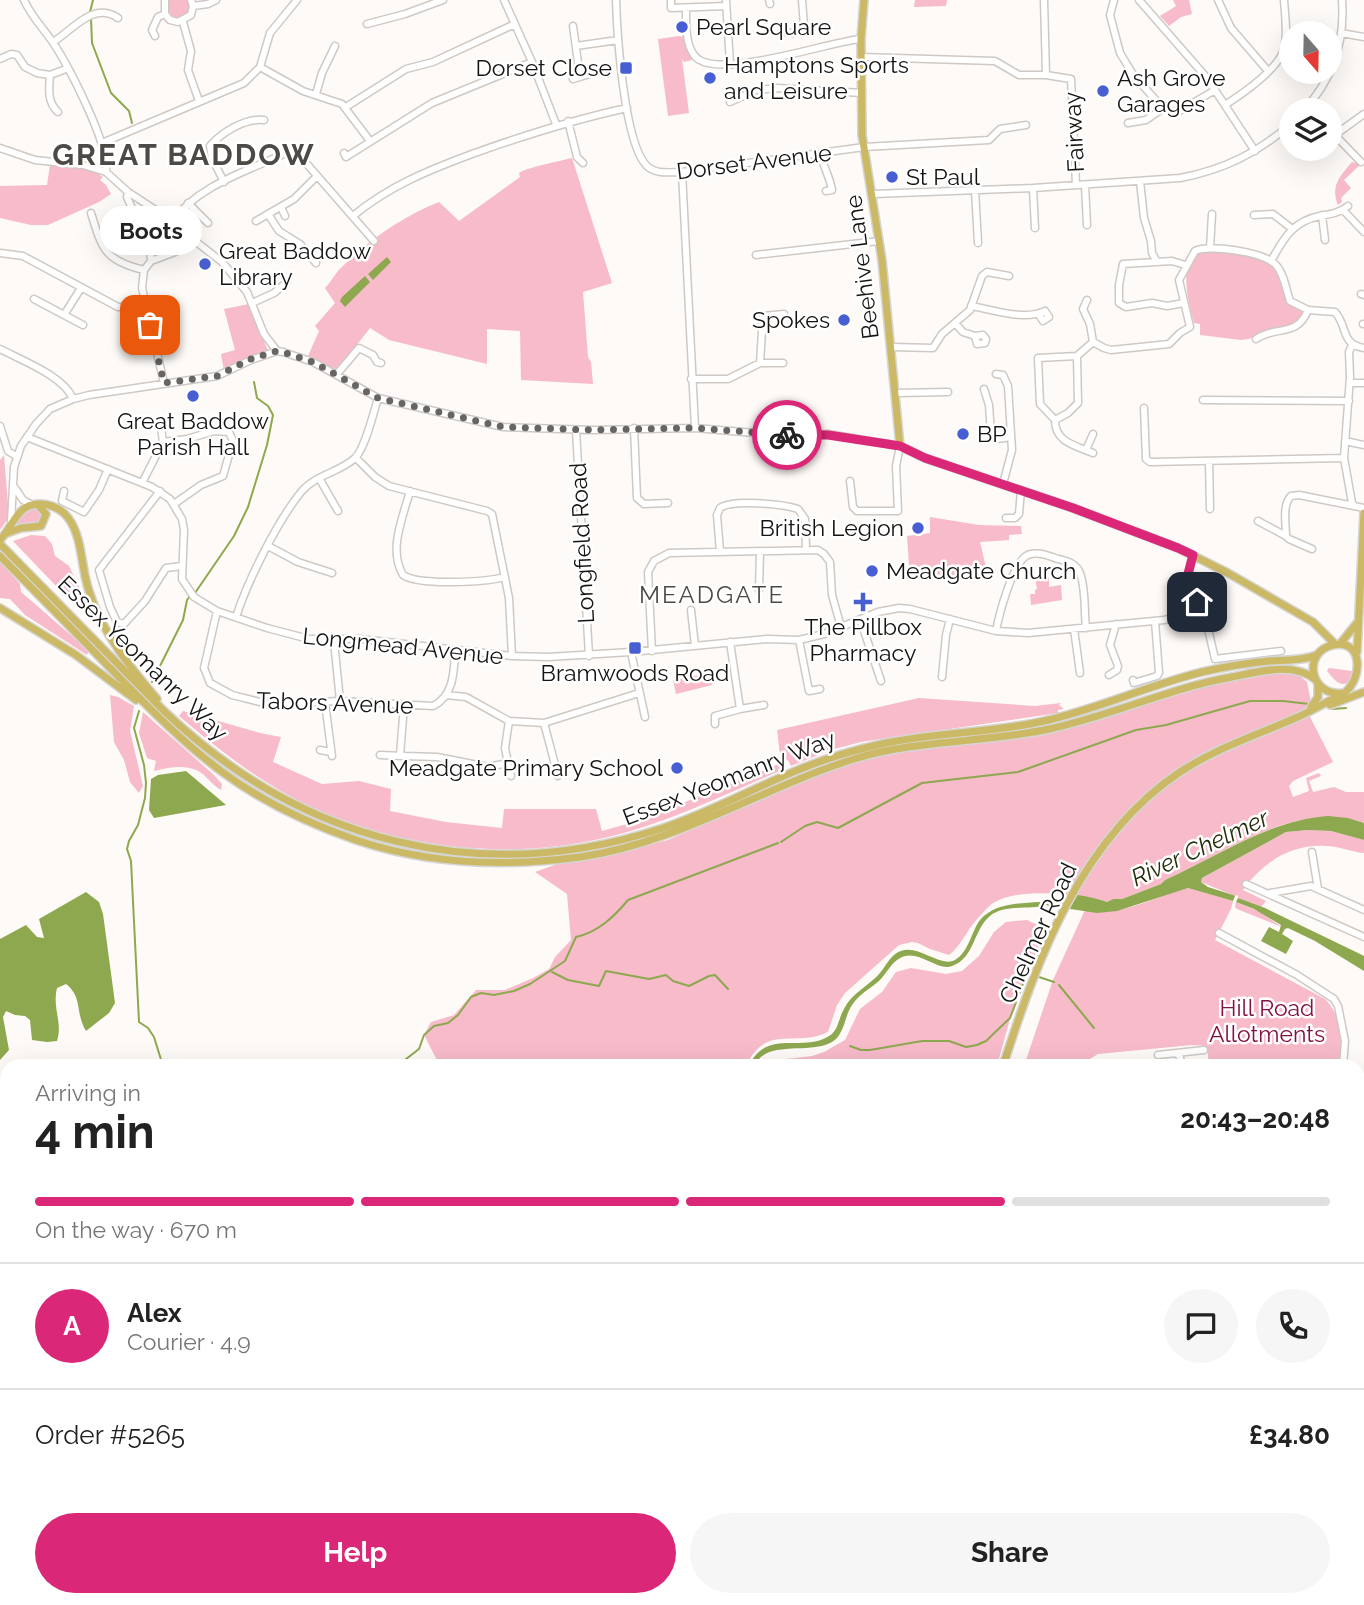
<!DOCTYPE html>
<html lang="en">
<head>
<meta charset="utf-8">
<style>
  :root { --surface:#fff; --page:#f6f6f6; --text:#222; --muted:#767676; --line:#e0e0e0; --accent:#db2777 }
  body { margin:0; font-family:Raleway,sans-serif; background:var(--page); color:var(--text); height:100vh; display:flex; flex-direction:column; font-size:26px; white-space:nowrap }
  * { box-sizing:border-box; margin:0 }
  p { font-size:23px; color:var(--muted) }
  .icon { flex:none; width:38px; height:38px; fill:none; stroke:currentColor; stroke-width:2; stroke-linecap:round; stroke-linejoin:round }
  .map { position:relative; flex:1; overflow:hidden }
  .panel { position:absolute; left:0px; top:1059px; width:1365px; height:548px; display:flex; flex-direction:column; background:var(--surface); border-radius:21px 21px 0 0; box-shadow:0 7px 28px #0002 }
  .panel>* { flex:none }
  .needle { width:46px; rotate:160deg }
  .controls { position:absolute; left:1279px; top:21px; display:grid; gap:14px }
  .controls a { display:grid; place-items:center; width:63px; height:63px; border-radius:50%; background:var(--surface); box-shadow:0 7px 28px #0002; font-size:35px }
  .pin { position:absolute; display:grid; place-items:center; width:60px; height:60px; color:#fff; margin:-30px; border-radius:14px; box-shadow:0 4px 10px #0006 }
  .courier { position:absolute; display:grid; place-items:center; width:70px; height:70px; margin:-35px; border:5px solid #db2777; border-radius:50%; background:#fff; color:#222; box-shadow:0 2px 9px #0007 }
  .bubble { position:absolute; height:49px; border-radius:24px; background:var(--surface); box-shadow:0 7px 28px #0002; font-size:23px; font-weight:700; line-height:49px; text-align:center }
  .summary em { font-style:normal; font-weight:700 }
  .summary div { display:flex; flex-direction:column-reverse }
  .summary { display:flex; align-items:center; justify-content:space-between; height:119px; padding:0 35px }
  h1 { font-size:46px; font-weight:700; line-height:52px }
  .bar { display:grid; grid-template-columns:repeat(4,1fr); gap:10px 7px; align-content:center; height:84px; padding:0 35px }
  .bar i { height:9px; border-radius:5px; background:var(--line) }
  .bar .active { background:var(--accent) }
  .bar p { grid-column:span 4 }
  .line { display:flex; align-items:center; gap:18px; padding:0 35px; border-top:2px solid var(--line) }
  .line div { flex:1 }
  .round { display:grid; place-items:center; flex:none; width:74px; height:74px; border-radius:37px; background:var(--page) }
  .primary-button { display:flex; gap:14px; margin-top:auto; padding:14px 35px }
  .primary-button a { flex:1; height:80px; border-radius:42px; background:var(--accent); color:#fff; font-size:28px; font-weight:700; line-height:80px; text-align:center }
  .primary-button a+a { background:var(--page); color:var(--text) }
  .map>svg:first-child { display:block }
  .green { fill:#f7bbca }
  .water { fill:#8da84f }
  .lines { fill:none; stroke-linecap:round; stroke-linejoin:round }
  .stream { stroke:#8da84f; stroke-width:2 }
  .river { stroke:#8da84f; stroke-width:9 }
  .minor-casing { stroke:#cec9c5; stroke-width:9 }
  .major-casing { stroke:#d5d5d4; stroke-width:10 }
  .minor { stroke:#fff; stroke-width:6 }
  .major { stroke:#ccb966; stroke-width:7 }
  .done { stroke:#676462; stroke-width:7; stroke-dasharray:0 12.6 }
  .route { stroke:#db2777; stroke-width:9 }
  .poi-dot { fill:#485fd3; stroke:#fff; stroke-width:2.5 }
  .labels { text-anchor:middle; stroke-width:5; stroke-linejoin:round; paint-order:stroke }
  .poi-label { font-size:23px; fill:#151412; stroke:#fff; text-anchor:start }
  .street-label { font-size:23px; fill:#151412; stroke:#fff }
  .park-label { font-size:23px; fill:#831142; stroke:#fff }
  .neighbourhood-label { font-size:24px; letter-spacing:2px; fill:#4d4945; stroke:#fff }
  .water-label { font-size:24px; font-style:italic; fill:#242f09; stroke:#fff }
  .district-label { font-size:30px; font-weight:bold; letter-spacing:2px; fill:#4d4945; stroke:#fff }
</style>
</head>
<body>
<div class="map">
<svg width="1364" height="1605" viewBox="0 0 1364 1605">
  <rect width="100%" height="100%" fill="#fefaf7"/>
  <path class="green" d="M168,0H188C195,16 180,24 168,14Z
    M915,0H947L946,6L914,7Z
    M1173,0H1189L1192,14L1181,17L1169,26L1160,16L1176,6Z
    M679,36L686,37L692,60L684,62L682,59L689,113L668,116L658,39Z
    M572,158L612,283L583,292L588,357L591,362L593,384L521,380L520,331L487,329V364L389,340L370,328L337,370L308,356L319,331L315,326L335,303L325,288C332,281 335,273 342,267C368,240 404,216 439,202L459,221L520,177L519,173C525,168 560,161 572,158Z
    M1356,161L1361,164L1344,180L1351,188L1341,198L1342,202L1338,205C1330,186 1340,176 1352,162L1355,163Z
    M50,165L92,170L103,177L100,180L106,185L111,194L99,202L48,225H31L0,218V186L47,185Z
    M1207,251C1225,252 1263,254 1275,269C1290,288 1272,298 1304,312L1302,318L1291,326L1264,331L1249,339L1241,340L1200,335V324L1194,323C1189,304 1174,254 1207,251Z
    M249,304L268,351L249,357L224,371L221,354L235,350L224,309Z
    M4,455L9,517L0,530V460Z
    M32,509H38L43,515L40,524L14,526L21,515Z
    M930,517L979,525L1021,526L1022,534L1009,535V540L980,542L989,580L915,572L909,565L907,536L930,533Z
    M31,535L45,536L52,544L55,556L69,566L84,597L79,603L55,585L13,541Z
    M0,561L20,584L21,592L80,643L88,652L87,655L25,615L10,599L0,598Z
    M1049,577V587L1061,585L1062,600L1031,605L1030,594H1035V590L1037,589L1035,578Z
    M1329,668L1352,671L1354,673L1350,682C1339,688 1334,679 1327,671Z
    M1279,672L1297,674L1307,682L1311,702L1306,709L1333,762L1293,781L1289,786L1293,797L1309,791L1306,778L1319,773L1321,776L1309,781L1313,792L1334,787L1346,792H1364V823C1293,800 1227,853 1165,880L1161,884L1122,899H1113L1107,902C1079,894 1022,887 995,902C989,905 983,913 979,917C967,929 962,945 949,955L930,949L918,943L912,942L899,945L845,993L837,1005L828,1032C795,1048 766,1023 746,1066H440L424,1035L431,1022L454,1015L476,990H505L533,978L549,969L555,957L571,940L567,894L535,872L560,863L617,853L668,840L800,780L877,756L944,746L1043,735L1218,683Z
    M710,673L712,685L676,694L673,680Z
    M110,695L118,697L134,706L130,731L143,786L139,793L130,782L124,760L114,742Z
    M919,698L1035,706L1061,703L1059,705L1064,709L1058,710V713L861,742L831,750L791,766L788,760L781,763L782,770C724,795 666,824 604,838C499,863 375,846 281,791C244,770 211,743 179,716L183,711L260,733L281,737L273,762L322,784L359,781L391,789L390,811L446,822L502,828L504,809H596L602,831L641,820L781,763L777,730Z
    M143,712L214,775L222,784L221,790C214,786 210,781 204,775C190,763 170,767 154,771L156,761L147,758L139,733Z
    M1308,830L1331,831L1364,840V853C1351,852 1339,846 1326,846C1291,844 1263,862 1243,890L1266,901L1261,907L1238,898V895L1235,896L1201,882L1202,878L1286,832Z
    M1188,888L1233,901L1231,909L1215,940L1325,999C1343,1017 1342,1042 1340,1066H1209L1207,1046L1192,1045L1098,1054L1082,1064L1071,1066H1024L1053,980L1085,910C1120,918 1155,896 1188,888Z
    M1236,902L1260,912L1282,927L1237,909L1235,907Z
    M1027,920L1046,929L1015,1001L997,1066H774L786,1059L812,1056L824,1052L845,1040L860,1009L882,992L896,972L911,968L946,974L962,971L979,956L994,932L1006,922Z
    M0,1334L7,1335V1454L0,1459Z
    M0,1474L7,1485V1508L0,1513Z
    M1364,1529V1601L1358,1605H1303L1298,1600H1358V1531Z
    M58,1600H169V1601L160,1605H34Z"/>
  <path class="water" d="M387,257L391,262L373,280L368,274Z
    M365,276L370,282L345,307L340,301L342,297Z
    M186,771L226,805L154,818L149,810L151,779L158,775Z
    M1328,816L1348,818L1364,823V840L1331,831L1308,830L1286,832L1202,878L1201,882L1208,887L1233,895L1235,896L1233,901L1188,888L1117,911L1097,913L1057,907L1052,909L1047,905C1030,910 1004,904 990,916C973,930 975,958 952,966C936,972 916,945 897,960C890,965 886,974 880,980C870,989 859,994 852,1005C844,1017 845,1034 832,1042C810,1055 765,1039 755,1066H749C766,1028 802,1053 829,1036C839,1030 838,1019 844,1009C851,995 863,989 874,979C883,972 886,962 894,955C914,938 938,969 955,960C969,952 971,932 980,920C997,900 1028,904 1051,901C1057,900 1059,896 1065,895C1079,894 1094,898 1107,902L1113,899H1122L1161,884L1165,880C1219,856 1269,820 1328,816Z
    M86,892L99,902L103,914L115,1003L109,1013L86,1031C75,1013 83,997 66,984L57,988C52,1009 63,1022 57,1041L47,1042L32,1040L30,1020L25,1016L15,1015L6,1011L3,1017L9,1050L0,1060V939L26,925L37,937L44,938L39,919Z
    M1238,898L1265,908L1356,952L1364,956V971L1315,941L1288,928L1285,929L1282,934L1293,941L1286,954L1261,941L1269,927L1279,932L1281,925L1254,909L1236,902Z"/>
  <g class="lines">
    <path class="stream" d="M90,12L93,0
      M91,18L92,43L111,93L129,111L132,123
      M195,593L234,536L248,507L267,445L273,415L268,406L257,398L254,382
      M152,682L183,620L187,600L190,596
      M1332,709L1346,708
      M139,711L134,728L144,765L146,783L145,798L138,825L129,841L127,849L131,861L139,1022L148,1028L154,1037L163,1066
      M781,842L805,826L817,822L838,828L922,783L1018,772L1136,730L1166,725L1250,701H1283L1309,704
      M552,972L568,980L599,986L606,971L649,979L666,975L673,981L689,986L709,976L715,975L728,989
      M1039,977L1054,982
      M1059,985L1094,1028
      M850,1046L861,1050H870L922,1041H949L966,1047L977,1045L986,1041L1010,1018L1027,973
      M397,1066L419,1049L424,1035L434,1026L448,1023L458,1015L471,997L481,993L494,995L514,991L530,984L565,961L576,937C598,932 614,917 628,900L778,843
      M0,1133L7,1132"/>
    <path class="river" d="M0,1291H7"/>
    <g class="minor-casing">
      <path id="minor" d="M24,0C31,16 42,27 52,41C68,65 110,145 106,172
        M165,0V14L170,20L178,22L191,15L193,6L191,0
        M504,0L532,62L556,124
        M616,0C617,34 624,141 646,165C655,175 670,172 682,172L864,147L989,140L1000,129L1026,125
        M671,0V8L726,6
        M726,0L730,64
        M769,0L770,4
        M1044,0L1046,75
        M1114,0L1110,15L1120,53L1134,76L1163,108L1171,112H1178L1215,90
        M1139,0L1207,78L1255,151
        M1218,0L1231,28L1268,71
        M193,6L208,4L216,0
        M686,8C686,22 685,43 694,55C713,83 830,41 861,39
        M183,22L191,51L188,70L199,101
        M367,24L405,14L443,0
        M782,32L793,33L804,26L802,0
        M1341,33L1364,37
        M155,36L152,30L158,17L165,14
        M53,42C73,30 93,1 118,18
        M576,46L618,40
        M861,57L995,61L1019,75H1046L1071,79L1076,185
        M0,59L11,54L17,55L25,67L37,73L50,75L66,69
        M260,67L303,91L342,104L370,141
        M50,75C49,89 47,102 58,112
        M580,77L590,74
        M573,79L580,77L573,26
        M316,94L322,73L335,46
        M730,102L757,90L777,88L862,93
        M1225,105C1242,94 1278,70 1284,49C1288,34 1285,16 1284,0
        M346,107L406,69L433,62L515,24
        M1304,110C1333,79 1345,42 1342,0
        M568,121L577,157L583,163
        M1128,123L1146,120L1163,108
        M1330,130L1361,162
        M1335,135L1364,114
        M102,143L244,83L260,67L270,33L297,0
        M0,148L35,160L83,165L106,172L128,192L157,211L222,262L247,292L264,334L277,351
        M344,153L346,157L432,103L532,62
        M821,154C823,167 830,177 832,190L826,191
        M682,172L695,428
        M1140,181L1144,218L1151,241L1152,253L1157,262
        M224,182L212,158L210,146C222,132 245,118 264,120
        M1085,185L1087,225
        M1033,188L1035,228
        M975,190L978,243
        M128,192L127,197L150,249L151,261
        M873,194L1033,188L1180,178C1223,170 1258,153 1292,123
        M188,203L208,223
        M281,207L285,216
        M1343,210L1364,232
        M91,213C102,249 105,261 144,270
        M268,214L279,231L300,244L316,263
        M1254,215L1273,214L1291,228
        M1322,215L1325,240
        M353,216C389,186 429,170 472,154C525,135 572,120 627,108
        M256,221L294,199L316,177
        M172,222C197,186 247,171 286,153L299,155L374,241
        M1210,248L1212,214
        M0,253L23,256L118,307L145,306
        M756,255L879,241
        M151,261L144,270L142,288L164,383
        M151,261L175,252L194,239
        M1271,261C1284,238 1293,221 1320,216C1331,214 1339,213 1348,206
        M1361,294L1364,295
        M34,299L83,325
        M1087,300L1083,309L1090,324L1093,342L1104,348L1111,350L1169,344L1180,333L1190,327L1179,280L1195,251C1209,244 1264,252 1276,265C1284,274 1286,289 1290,301L1308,310L1335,312C1348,326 1340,344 1364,348
        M252,303L274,293L287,282
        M1184,303L1167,306L1152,303L1126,307L1119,303V285L1123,264L1172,261L1185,265
        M971,306C995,310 1024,321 1045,311L1049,317L1043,321L1039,315
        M64,315L81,288
        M955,323L963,332L975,336L977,344L985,343L986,339L983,335L975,336
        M1363,324H1364
        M1256,339C1276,325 1297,338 1308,310
        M1093,342L1077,356L1078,403L1068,413L1055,420C1055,442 1074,445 1093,453
        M1352,345L1349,352L1350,377L1344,458L1352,503L1354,506L1364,508
        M891,347L933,348L942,334L970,310L982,276L987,272L1009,276
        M0,349C21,360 64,376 73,399
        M760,363L763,316L784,314
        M337,374L359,348L373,355L377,362L381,363
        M996,374L1003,375L1008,386L1012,450L1003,484
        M691,379H728L760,363H783
        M1350,383H1364
        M984,389L989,405L991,434L997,439L1011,437
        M896,393L948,392
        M1203,400L1349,401
        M1144,408L1146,459L1150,462L1344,458
        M160,420L163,442
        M1055,420L1040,404L1038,358L1077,356
        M0,426L8,451L16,456
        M634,428L637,498L644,504L668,503
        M576,430L589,656
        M27,437L152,487L170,499L182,519L184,530L182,579L194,597L217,611L267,628L309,639H360L512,656L548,657L631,652L767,639L799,640L824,634L878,612L899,608L910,609L996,631L1028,633L1164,620L1192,614L1198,606L1188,574L1193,555
        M1345,441L1364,445
        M1086,450L1093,434
        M356,458L375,477L389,486L487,511L492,514L509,598L512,656
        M1209,461L1210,509
        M319,478L338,511
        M142,483L163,442L187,439L214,431L229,432L233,441L223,476L201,485L174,504
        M15,488L23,500L32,505
        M64,491L62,501L84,512L99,490L108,469
        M160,491L99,570L110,607L117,622L124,624L145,601L166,568L182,566
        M410,491C403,517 388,550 403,575C419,586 486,582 505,577
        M1006,518H1015L1019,514L1021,490
        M1258,521L1286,536
        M11,522L14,467L21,446L36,424L50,409L73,399L89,395L217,376L251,360L277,351L283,352L313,362L378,398L503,427L593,430L695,428L790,436L828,434L900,446L896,466L898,511H857L853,507L850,481
        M268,546L298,562L332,573
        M1312,549L1289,539L1286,536C1286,524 1282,505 1291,496L1299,495L1354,506
        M720,552L717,515L720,508C732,499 783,504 798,509L805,519L806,549
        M759,590L760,552
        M691,610L695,646
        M217,611L204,668L210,683L232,695L268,704L340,701L433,706C454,696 454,671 455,651
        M1195,612L1206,620L1215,659L1281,651
        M236,617C248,580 277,522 301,492C316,474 341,472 355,458C365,449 374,411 378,398
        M860,619L881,681
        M1074,629L1080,673
        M996,631C999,615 1012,565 1026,556C1035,550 1049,556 1058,559C1067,561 1076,563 1080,573C1086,589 1084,611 1086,628
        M799,640L809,691L820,689
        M334,641L340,701
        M730,642L740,709L764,705
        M652,651L648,572L654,561L669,553L818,550L824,554L830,562L832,595L841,627
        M631,652L645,717
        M1109,675L1117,670L1118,666L1110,645L1116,624
        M942,677L946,635L950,619
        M1133,680L1134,683L1157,676L1159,673L1155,621
        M446,695L466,697L509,721L544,723L639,693
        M325,703L332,756
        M404,706L400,755L405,756L437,757L488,767L508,763L505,748L509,721
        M544,723L558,776
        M715,724V716L740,709
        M320,750L331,752
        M380,755L403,756
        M508,763L511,776
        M1312,852L1318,889
        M1246,884L1364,937
        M1270,893L1311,886L1364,910
        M1219,933L1297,975L1334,999L1338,1006L1345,1041L1343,1066
        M1178,1053L1183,1066
        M1158,1055L1204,1050
        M1358,1099H1364
        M1358,1188L1364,1212
        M1358,1320L1364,1319
        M1358,1525L1364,1523
        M0,1594L7,1598
        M179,1600L181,1605
        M215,1600L219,1605
        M291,1600L297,1605
        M312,1600L349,1603L399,1600
        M824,1600L825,1605
        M1022,1600L1026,1605
        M1131,1600L1134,1605
        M1233,1600L1244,1605
        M790,1601L795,1600
        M6,1605L13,1600
        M487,1605L498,1600
        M676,1605V1600
        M701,1605L704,1600
        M747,1605L749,1600
        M998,1605L1007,1600"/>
    </g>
    <g class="major-casing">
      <path id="major" d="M864,0L861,39L862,135L882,260L900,446L925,458L1073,508L1178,548L1228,573L1313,622L1335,644
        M7,533L21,528L41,526L46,514L38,505
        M0,540C10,530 17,508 32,505C46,502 61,507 69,519C83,539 81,569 89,591C102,633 130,667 157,699
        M0,544L165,712C303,843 482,888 663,828C708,813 750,790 793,772C823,759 854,750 886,743C939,732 992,733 1044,721C1098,709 1149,685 1202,672C1224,667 1247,663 1269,661C1285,660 1302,661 1317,655
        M0,556C38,594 75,632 113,671C148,707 184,744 225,774C265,803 310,824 356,840C427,864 505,867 580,857C678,843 761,788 854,759C918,739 985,743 1049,729C1111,716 1169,688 1232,677C1258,672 1294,661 1316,680
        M0,608L76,655L136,700
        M1340,644L1357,623
        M1357,652L1364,513
        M1330,705L1364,692
        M1311,707L1318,697V683
        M1003,1066C1038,957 1081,838 1180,772C1218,747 1260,734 1300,716C1315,709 1328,701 1343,694C1364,679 1363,638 1333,645C1301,652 1310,698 1344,693
        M920,1605V1600"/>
    </g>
    <use href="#minor" class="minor"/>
    <use href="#major" class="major"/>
  </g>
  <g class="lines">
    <path class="done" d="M150,325L164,383L217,376L251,359L277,351L283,352L313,362L378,398L503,427L593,430L695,428L787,435"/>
    <path class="route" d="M787,435H828L900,446L925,458L1073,508L1178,548L1193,555L1188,574L1197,602"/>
  </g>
  <g class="poi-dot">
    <circle cx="682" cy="27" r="7"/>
    <rect x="619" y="61" width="14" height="14" rx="3.5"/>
    <circle cx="710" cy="78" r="7"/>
    <circle cx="1103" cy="91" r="7"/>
    <circle cx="892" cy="177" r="7"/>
    <circle cx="205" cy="264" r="7"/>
    <circle cx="844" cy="320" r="7"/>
    <circle cx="193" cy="396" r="7"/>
    <circle cx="963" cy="434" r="7"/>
    <circle cx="918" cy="528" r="7"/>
    <circle cx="872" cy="571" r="7"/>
    <path d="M859.5 591.5h7v7h7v7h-7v7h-7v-7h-7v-7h7z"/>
    <rect x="628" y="641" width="14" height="14" rx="3.5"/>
    <circle cx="677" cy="768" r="7"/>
  </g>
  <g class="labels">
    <g class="poi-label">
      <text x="696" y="35">Pearl Square</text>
      <text x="724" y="73">Hamptons Sports<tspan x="724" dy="26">and Leisure</tspan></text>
      <text x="612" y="76" text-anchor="end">Dorset Close</text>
      <text x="1117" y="86">Ash Grove<tspan x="1117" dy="26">Garages</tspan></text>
      <text x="906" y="185">St Paul</text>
      <text x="219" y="259">Great Baddow<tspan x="219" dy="26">Library</tspan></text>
      <text x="830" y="328" text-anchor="end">Spokes</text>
      <text x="193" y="429" text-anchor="middle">Great Baddow<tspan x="193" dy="26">Parish Hall</tspan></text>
      <text x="977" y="442">BP</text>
      <text x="904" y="536" text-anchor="end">British Legion</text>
      <text x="886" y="579">Meadgate Church</text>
      <text x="863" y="635" text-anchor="middle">The Pillbox<tspan x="863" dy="26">Pharmacy</tspan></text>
      <text x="635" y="681" text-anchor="middle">Bramwoods Road</text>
      <text x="663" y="776" text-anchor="end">Meadgate Primary School</text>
    </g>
    <g class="street-label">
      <text transform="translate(1074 132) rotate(-93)" y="8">Fairway</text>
      <text transform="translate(754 162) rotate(-7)" y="8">Dorset Avenue</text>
      <text transform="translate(862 267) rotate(-97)" y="8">Beehive Lane</text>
      <text transform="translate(582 543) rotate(-93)" y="8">Longfield Road</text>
      <text transform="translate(403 646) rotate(6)" y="8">Longmead Avenue</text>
      <text transform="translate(143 658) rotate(44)" y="8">Essex Yeomanry Way</text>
      <text transform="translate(335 703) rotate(2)" y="8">Tabors Avenue</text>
      <text transform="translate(729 778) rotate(-21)" y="8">Essex Yeomanry Way</text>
      <text transform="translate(1038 933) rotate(-65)" y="8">Chelmer Road</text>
    </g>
    <g class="park-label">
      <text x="1267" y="1016">Hill Road<tspan x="1267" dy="26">Allotments</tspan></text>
    </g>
    <g class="neighbourhood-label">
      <text x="712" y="603">MEADGATE</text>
    </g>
    <g class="water-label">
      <text transform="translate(1200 848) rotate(-25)" y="8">River Chelmer</text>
    </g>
    <g class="district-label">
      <text x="184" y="165">GREAT BADDOW</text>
    </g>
  </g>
</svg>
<div class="controls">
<a><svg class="needle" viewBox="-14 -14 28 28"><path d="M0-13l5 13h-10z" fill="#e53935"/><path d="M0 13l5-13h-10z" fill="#767676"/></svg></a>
<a><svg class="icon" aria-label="layers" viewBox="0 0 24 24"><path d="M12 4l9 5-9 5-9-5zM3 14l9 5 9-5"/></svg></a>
</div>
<div class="pin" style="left:150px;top:325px;background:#ea580c"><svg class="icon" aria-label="bag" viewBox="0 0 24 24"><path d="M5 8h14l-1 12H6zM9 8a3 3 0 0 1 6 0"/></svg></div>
<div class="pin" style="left:1197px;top:602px;background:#1f2937"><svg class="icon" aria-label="home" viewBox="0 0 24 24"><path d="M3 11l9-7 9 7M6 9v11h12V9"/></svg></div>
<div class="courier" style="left:787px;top:435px"><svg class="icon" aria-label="bike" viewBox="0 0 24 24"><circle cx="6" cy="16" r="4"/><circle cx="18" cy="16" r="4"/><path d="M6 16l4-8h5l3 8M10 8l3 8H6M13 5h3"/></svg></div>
<div class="bubble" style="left:100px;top:206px;width:102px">Boots</div>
<section class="panel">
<div class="summary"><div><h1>4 min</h1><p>Arriving in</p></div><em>20:43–20:48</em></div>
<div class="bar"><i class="active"></i><i class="active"></i><i class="active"></i><i></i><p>On the way · 670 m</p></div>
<div class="line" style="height:126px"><b class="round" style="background:var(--accent);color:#fff">A</b><div><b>Alex</b><p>Courier · 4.9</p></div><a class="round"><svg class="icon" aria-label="chat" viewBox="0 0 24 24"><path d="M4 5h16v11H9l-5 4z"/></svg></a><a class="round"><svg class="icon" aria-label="phone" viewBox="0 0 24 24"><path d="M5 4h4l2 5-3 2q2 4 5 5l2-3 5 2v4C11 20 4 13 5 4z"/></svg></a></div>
<div class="line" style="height:91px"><div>Order #5265</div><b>£34.80</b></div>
<div class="primary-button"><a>Help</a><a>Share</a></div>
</section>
</div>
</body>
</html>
